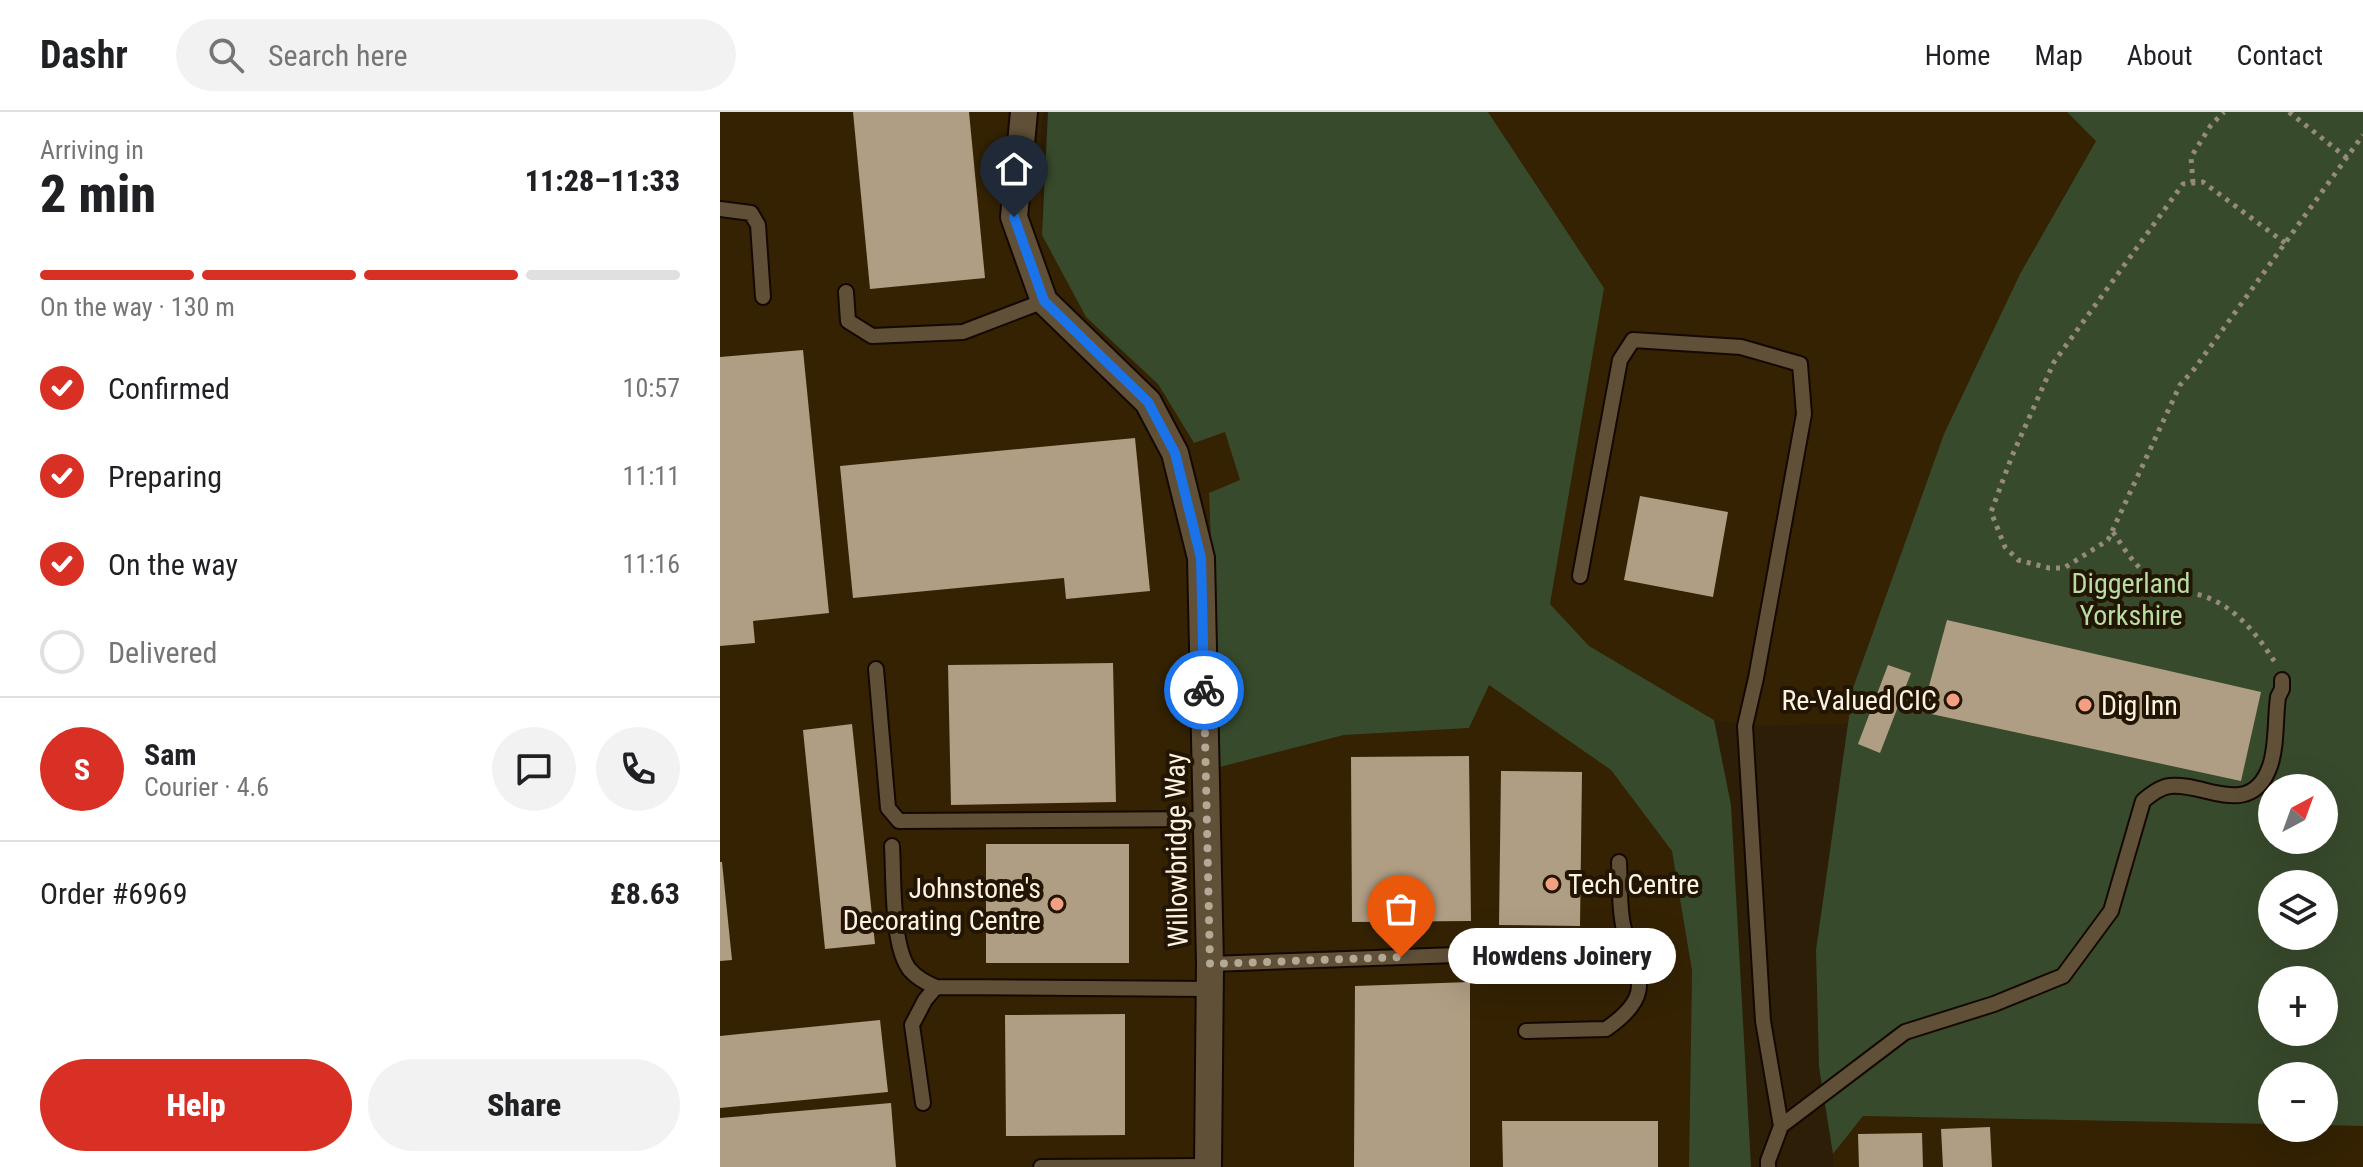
<!DOCTYPE html>
<html lang="en">
<head>
<meta charset="utf-8">
<style>
  :root { --surface:#fff; --page:#f2f2f2; --text:#202124; --muted:#757577; --line:#e0e0e0; --accent:#d93025 }
  body { margin:0; font-family:"Roboto Condensed",sans-serif; background:var(--page); color:var(--text); height:100vh; display:flex; flex-direction:column; font-size:30px; white-space:nowrap }
  * { box-sizing:border-box; margin:0 }
  p { font-size:26px; color:var(--muted) }
  .icon { flex:none; width:44px; height:44px; fill:none; stroke:currentColor; stroke-width:2; stroke-linecap:round; stroke-linejoin:round }
  .map { position:relative; flex:1; overflow:hidden }
  .sheet { display:flex; flex-direction:column; background:var(--surface); width:720px }
  .sheet>* { flex:none }
  .needle { width:52px; rotate:41deg }
  .controls { position:absolute; left:1538px; top:662px; display:grid; gap:16px }
  .controls a { display:grid; place-items:center; width:80px; height:80px; border-radius:50%; background:var(--surface); box-shadow:0 8px 32px #0002; font-size:40px }
  .pin { position:absolute; display:grid; place-items:center; width:68px; height:68px; color:#fff; margin:-82px -34px; border-radius:50% 50% 50% 0; rotate:-45deg; box-shadow:0 0 8px #0007 }
  .pin .icon { rotate:45deg }
  .courier { position:absolute; display:grid; place-items:center; width:80px; height:80px; margin:-40px; border:6px solid #1a73e8; border-radius:50%; background:#fff; color:#222; box-shadow:0 2px 10px #0007 }
  .bubble { position:absolute; height:56px; border-radius:28px; background:var(--surface); box-shadow:0 8px 32px #0002; font-size:26px; font-weight:800; line-height:56px; text-align:center }
  .overview em { font-style:normal; font-weight:800 }
  .overview div { display:flex; flex-direction:column-reverse }
  .overview { display:flex; align-items:center; justify-content:space-between; height:136px; padding:0 40px }
  h1 { font-size:52px; font-weight:800; line-height:60px }
  .bar { display:grid; grid-template-columns:repeat(4,1fr); gap:12px 8px; align-content:center; height:96px; padding:0 40px }
  .bar i { height:10px; border-radius:6px; background:var(--line) }
  .bar .on { background:var(--accent) }
  .bar p { grid-column:span 4 }
  .line { display:flex; align-items:center; gap:20px; padding:0 40px; border-top:2px solid var(--line) }
  .line div { flex:1 }
  .round { display:grid; place-items:center; flex:none; width:84px; height:84px; border-radius:42px; background:var(--page) }
  ol { padding:0 40px; list-style:none }
  li { display:flex; align-items:center; gap:24px; height:88px }
  li p { margin-inline-start:auto }
  li .icon { padding:8px; border-radius:50%; background:var(--accent); color:#fff; stroke-width:4 }
  li:last-child { color:var(--muted) }
  li i { width:44px; height:44px; border:4px solid var(--line); border-radius:50% }
  .action { display:flex; gap:16px; margin-top:auto; padding:16px 40px }
  .action a { flex:1; height:92px; border-radius:48px; background:var(--accent); color:#fff; font-size:32px; font-weight:800; line-height:92px; text-align:center }
  .action a+a { background:var(--page); color:var(--text) }
  header { display:flex; align-items:center; gap:48px; box-sizing:border-box; height:112px; padding:0 40px; background:var(--surface); border-bottom:2px solid var(--line) }
  header strong { font-size:38px }
  nav { display:flex; gap:44px; margin-inline-start:auto; font-size:28px }
  .search { width:560px; height:72px; background:var(--page); display:flex; align-items:center; gap:20px; box-sizing:border-box; padding:0 28px; border-radius:44px; color:var(--muted); font-size:30px }
  main { display:flex; flex:1; min-height:0 }
  .map>svg:first-child { display:block }
  .built { fill:#342203 }
  .green { fill:#384a2c; fill-rule:evenodd }
  .building { fill:#b09e84 }
  .lines { fill:none; stroke-linecap:round; stroke-linejoin:round }
  .lane-casing { stroke:#140800; stroke-width:18 }
  .street-casing { stroke:#140800; stroke-width:30 }
  .path { stroke:#968a78; stroke-width:5; stroke-dasharray:4 6; stroke-linecap:butt }
  .lane { stroke:#605038; stroke-width:14 }
  .street { stroke:#605038; stroke-width:26 }
  .done { stroke:#b4a897; stroke-width:8; stroke-dasharray:0 14.4 }
  .route { stroke:#1a73e8; stroke-width:10 }
  .poi-dot { fill:#f39f83; stroke:#221501; stroke-width:3 }
  .labels { text-anchor:middle; stroke-width:8; stroke-linejoin:round; paint-order:stroke }
  .park-label { font-size:28px; fill:#b8dda4; stroke:#221501 }
  .poi-label { font-size:28px; fill:#fdf3e5; stroke:#221501; text-anchor:end }
  .street-label { font-size:28px; fill:#fdf3e5; stroke:#221501 }
</style>
</head>
<body>
<header>
<strong>Dashr</strong>
<div class="search"><svg class="icon" aria-label="search" viewBox="0 0 24 24"><circle cx="10" cy="10" r="6"/><path d="M15 15l6 6"/></svg>Search here</div>
<nav><a>Home</a><a>Map</a><a>About</a><a>Contact</a></nav>
</header>
<main>
<section class="sheet">
<div class="overview"><div><h1>2 min</h1><p>Arriving in</p></div><em>11:28–11:33</em></div>
<div class="bar"><i class="on"></i><i class="on"></i><i class="on"></i><i></i><p>On the way · 130 m</p></div>
<ol>
<li><svg class="icon" aria-label="check" viewBox="0 0 24 24"><path d="M5 12l5 5 9-10"/></svg>Confirmed<p>10:57</p></li>
<li><svg class="icon" aria-label="check" viewBox="0 0 24 24"><path d="M5 12l5 5 9-10"/></svg>Preparing<p>11:11</p></li>
<li><svg class="icon" aria-label="check" viewBox="0 0 24 24"><path d="M5 12l5 5 9-10"/></svg>On the way<p>11:16</p></li>
<li><i></i>Delivered</li>
</ol>
<div class="line" style="height:144px"><b class="round" style="background:var(--accent);color:#fff">S</b><div><b>Sam</b><p>Courier · 4.6</p></div><a class="round"><svg class="icon" aria-label="chat" viewBox="0 0 24 24"><path d="M4 5h16v11H9l-5 4z"/></svg></a><a class="round"><svg class="icon" aria-label="phone" viewBox="0 0 24 24"><path d="M5 4h4l2 5-3 2q2 4 5 5l2-3 5 2v4C11 20 4 13 5 4z"/></svg></a></div>
<div class="line" style="height:104px"><div>Order #6969</div><b>£8.63</b></div>
<div class="action"><a>Help</a><a>Share</a></div>
</section>
<div class="map">
<svg width="1643" height="1055" viewBox="0 0 1643 1055">
  <rect width="100%" height="100%" fill="#2c1e07"/>
  <path class="built" d="M0,0H323L320,40L322,123L366,205L438,272L474,331L505,319L520,368L489,381L500,655L624,623L749,616L769,572L891,658L952,739L972,859L969,1055H0Z
    M768,0H1346L1376,28L1300,162L1224,322L1133,576L1128,612L1025,614L994,608L869,534L830,492L884,176Z
    M1143,1004L1552,1007V1016H1604V1007H1643V1055H1113V1042Z"/>
  <path class="green" d="M328,0H768L884,176L830,492L869,534L994,608L1011,693L1031,1055H969L972,859L952,739L891,658L769,573L749,616L624,623L500,655L489,381L520,368L505,320L474,331L438,272L366,205L322,123Z
    M1347,0H1643V1014L1604,1013V964H1552V1012L1143,1004L1113,1042L1099,955L1096,838L1133,576L1224,322L1300,162L1376,29ZM1552,676H1604V728H1552ZM1552,772H1604V824H1552ZM1552,868H1604V920H1552Z"/>
  <path class="building" d="M133,0H249L265,166L150,177Z
    M83,238L109,501L33,509L35,531L0,534V245Z
    M415,326L430,479L346,487L344,466L133,486L120,354Z
    M920,384L1008,400L993,485L904,468Z
    M1227,508L1541,580L1521,669L1202,600Z
    M393,551L396,690L231,693L228,553Z
    M1168,553L1191,561L1160,641L1138,632Z
    M132,612L155,832L105,837L83,618Z
    M749,644L751,809L632,810L631,645Z
    M781,659L862,660L860,814L779,813Z
    M266,732H409V851H266Z
    M0,750H2L12,848L0,849Z
    M750,870V1055H634L635,874Z
    M405,902V1023L286,1024L285,903Z
    M160,908L168,980L0,996V924Z
    M171,991L176,1055H0V1006Z
    M782,1009H938V1055H783Z
    M1270,1015L1272,1055H1223L1221,1017Z
    M1202,1021L1203,1055H1139L1138,1022Z"/>
  <g class="lines">
    <g class="lane-casing">
      <path id="lane" d="M0,97L31,101L38,113L43,185
        M126,180L128,209L152,224L243,220L324,189
        M860,464L900,248L913,228L1021,235L1080,252L1084,302L1036,566L1025,614L1043,909L1061,1014
        M156,557L168,696L179,709L487,707
        M172,734C174,764 171,835 190,858C198,867 206,871 216,875L490,877
        M490,852L872,838L889,841L920,868
        M806,919L886,917C941,879 913,861 903,813C899,793 900,770 899,750
        M203,991L192,913L205,888L216,875
        M321,1055L488,1054
        M1048,1055V1049L1061,1014L1185,920L1274,892L1343,864L1391,799L1423,689C1431,682 1440,675 1450,674C1484,670 1531,708 1550,654C1557,634 1555,607 1558,585L1562,577V568"/>
    </g>
    <g class="street-casing">
      <path id="street" d="M304,0L294,105L324,189L428,290L455,341L481,446L490,852L488,1055"/>
    </g>
    <path class="path" d="M1569,0L1627,46
      M1473,71L1471,45L1491,13L1504,0
      M1565,131L1483,70L1463,72L1334,250L1292,344L1271,400L1285,435L1298,448L1329,456H1344L1388,428L1460,273L1475,256L1643,23
      M1393,420C1408,443 1423,466 1449,476C1460,481 1474,480 1486,485C1517,496 1539,525 1556,552"/>
    <use href="#lane" class="lane"/>
    <use href="#street" class="street"/>
  </g>
  <g class="lines">
    <path class="done" d="M484,578L490,852L681,845"/>
    <path class="route" d="M294,105L324,189L428,290L455,341L481,446L484,578"/>
  </g>
  <g class="poi-dot">
    <circle cx="1233" cy="588" r="8"/>
    <circle cx="1365" cy="593" r="8"/>
    <circle cx="832" cy="772" r="8"/>
    <circle cx="337" cy="792" r="8"/>
  </g>
  <g class="labels">
    <g class="park-label">
      <text x="1411" y="481">Diggerland<tspan x="1411" dy="32">Yorkshire</tspan></text>
    </g>
    <g class="poi-label">
      <text x="1217" y="598">Re-Valued CIC</text>
      <text x="1381" y="603" text-anchor="start">Dig Inn</text>
      <text x="848" y="782" text-anchor="start">Tech Centre</text>
      <text x="321" y="786">Johnstone's<tspan x="321" dy="32">Decorating Centre</tspan></text>
    </g>
    <g class="street-label">
      <text transform="translate(456 738) rotate(-91)" y="10">Willowbridge Way</text>
    </g>
  </g>
</svg>
<div class="controls">
<a><svg class="needle" viewBox="-14 -14 28 28"><path d="M0-13l5 13h-10z" fill="#e53935"/><path d="M0 13l5-13h-10z" fill="#757577"/></svg></a>
<a><svg class="icon" aria-label="layers" viewBox="0 0 24 24"><path d="M12 4l9 5-9 5-9-5zM3 14l9 5 9-5"/></svg></a>
<a>+</a>
<a>−</a>
</div>
<div class="pin" style="left:681px;top:845px;background:#ea580c"><svg class="icon" aria-label="bag" viewBox="0 0 24 24"><path d="M5 8h14l-1 12H6zM9 8a3 3 0 0 1 6 0"/></svg></div>
<div class="pin" style="left:294px;top:105px;background:#1f2937"><svg class="icon" aria-label="home" viewBox="0 0 24 24"><path d="M3 11l9-7 9 7M6 9v11h12V9"/></svg></div>
<div class="courier" style="left:484px;top:578px"><svg class="icon" aria-label="bike" viewBox="0 0 24 24"><circle cx="6" cy="16" r="4"/><circle cx="18" cy="16" r="4"/><path d="M6 16l4-8h5l3 8M10 8l3 8H6M13 5h3"/></svg></div>
<div class="bubble" style="left:728px;top:816px;width:228px">Howdens Joinery</div>
</div>
</main>
</body>
</html>
